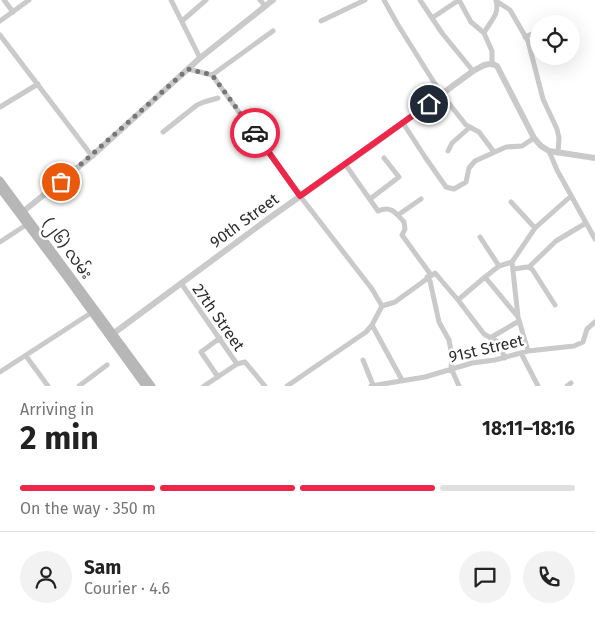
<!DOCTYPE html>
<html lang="en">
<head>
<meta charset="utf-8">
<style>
  :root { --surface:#fff; --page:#f2f2f2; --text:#222; --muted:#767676; --line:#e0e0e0; --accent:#ed274a }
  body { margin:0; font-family:"Fira Sans","Noto Sans Myanmar",sans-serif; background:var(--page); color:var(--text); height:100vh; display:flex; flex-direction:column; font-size:19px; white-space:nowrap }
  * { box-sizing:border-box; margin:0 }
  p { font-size:16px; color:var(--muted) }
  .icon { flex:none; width:28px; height:28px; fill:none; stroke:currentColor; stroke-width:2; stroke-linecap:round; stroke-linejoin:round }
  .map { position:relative; height:386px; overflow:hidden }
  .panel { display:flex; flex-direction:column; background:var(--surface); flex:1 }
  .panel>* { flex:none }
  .tools { position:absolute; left:530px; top:15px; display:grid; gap:10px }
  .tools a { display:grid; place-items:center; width:50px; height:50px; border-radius:50%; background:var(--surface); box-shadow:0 5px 20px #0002; font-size:25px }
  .pin { position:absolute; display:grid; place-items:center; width:42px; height:42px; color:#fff; margin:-21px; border:2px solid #fff; border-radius:50%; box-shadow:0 1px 5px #0007 }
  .courier { position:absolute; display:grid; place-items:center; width:50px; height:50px; margin:-25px; border:4px solid #ed274a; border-radius:50%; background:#fff; color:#222; box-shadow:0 1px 6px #0007 }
  .head em { font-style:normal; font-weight:700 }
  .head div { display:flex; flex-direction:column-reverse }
  .head { display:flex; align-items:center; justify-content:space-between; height:85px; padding:0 20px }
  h1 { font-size:32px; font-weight:700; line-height:38px }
  .bar { display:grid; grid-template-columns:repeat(4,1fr); gap:8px 5px; align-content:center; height:60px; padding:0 20px }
  .bar i { height:6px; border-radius:4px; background:var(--line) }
  .bar .on { background:var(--accent) }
  .bar p { grid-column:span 4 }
  .line { display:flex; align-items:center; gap:12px; padding:0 20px; border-top:1px solid var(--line) }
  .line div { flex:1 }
  .round { display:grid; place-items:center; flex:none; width:52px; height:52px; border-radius:26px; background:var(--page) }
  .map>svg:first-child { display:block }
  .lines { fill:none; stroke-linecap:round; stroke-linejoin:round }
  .minor { stroke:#cacaca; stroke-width:5 }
  .tertiary { stroke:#cacaca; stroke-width:6 }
  .secondary { stroke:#b7b7b7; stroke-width:7 }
  .done { stroke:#767676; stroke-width:5; stroke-dasharray:0 9 }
  .route { stroke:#ed274a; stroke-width:6 }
  .labels { text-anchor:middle; stroke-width:5; stroke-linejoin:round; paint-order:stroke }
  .street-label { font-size:16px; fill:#2d2d2d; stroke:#fff }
</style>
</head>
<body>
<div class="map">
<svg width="595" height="386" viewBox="0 0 595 386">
  <rect width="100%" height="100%" fill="#fff"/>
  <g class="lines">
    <path class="minor" d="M4,0L13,12
      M171,0L200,58
      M260,0L265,6
      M384,0L398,25L442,95
      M420,0L442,33L473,71
      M459,0L471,22L484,33
      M496,1L510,10L528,41L543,99L557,129L559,138L558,153
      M432,18L459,0
      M0,21L29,0
      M182,21L206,0
      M321,21L365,0
      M553,24V23
      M0,35L92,156
      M525,37L539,31
      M492,64V51L484,33C490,21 500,15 496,0
      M188,69L212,75L300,196L372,289L382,306
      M212,75L273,31
      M447,101L466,125L479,132L494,152
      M0,107L38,84
      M403,123L425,157L446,187L454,189L466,182L469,168L475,161L506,147L522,146L534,138
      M163,132L197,105L204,102L218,98
      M448,151L452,143L469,128
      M549,151L557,170L595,239
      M345,164L378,211C391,205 396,213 404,222L405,229L402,235L431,275
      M370,199L399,177L384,158
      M511,202L535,228
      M398,215L421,199
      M480,237L499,266
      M0,242L29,223
      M529,267L556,241L586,223
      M514,269L527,267L532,269L555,305
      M427,277L430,281L439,322L449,340L452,356L451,368L459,386
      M485,277L499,266L512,262
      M181,283L237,364
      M458,300L485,277L518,317
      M372,325L402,380
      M490,338L519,321
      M528,351L518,317L512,262L535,228L571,196
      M521,353L538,386
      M26,356L48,386
      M363,360L373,385
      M0,372L94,311
      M218,377L201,352L220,338
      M79,386L107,365
      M204,386L237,364L245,362L265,386
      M287,386L366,332L372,325L382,306L395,302L435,273L458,300L484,334L498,342L505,358
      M371,386L425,377L472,363L495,360L528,351L574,346L583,342L587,329L595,322
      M567,386L571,383"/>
    <path class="tertiary" d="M20,214L92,156L200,58L273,0
      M110,336L268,219L374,144L473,71C481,67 488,61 497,66L534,138L541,146L549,151L595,158"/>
    <path class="secondary" d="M0,180L152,386
      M0,189L66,277L145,386"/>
  </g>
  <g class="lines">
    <path class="done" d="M61,182L188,69L212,75L255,133"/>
    <path class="route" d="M255,133L300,196L429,104"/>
  </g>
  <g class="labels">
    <g class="street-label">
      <text transform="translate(244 220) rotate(-36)" y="6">90th Street</text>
      <text transform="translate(68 248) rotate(53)" y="6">(၂၆) လမ်း</text>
      <text transform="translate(219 317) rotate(55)" y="6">27th Street</text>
      <text transform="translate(486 348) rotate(-13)" y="6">91st Street</text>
    </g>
  </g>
</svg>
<div class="tools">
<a><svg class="icon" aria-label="locate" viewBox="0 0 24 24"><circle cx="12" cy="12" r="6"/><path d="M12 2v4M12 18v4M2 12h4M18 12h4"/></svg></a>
</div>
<div class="pin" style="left:61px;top:182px;background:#ea580c"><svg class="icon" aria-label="bag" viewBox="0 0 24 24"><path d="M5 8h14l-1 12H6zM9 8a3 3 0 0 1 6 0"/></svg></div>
<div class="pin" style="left:429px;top:104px;background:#1f2937"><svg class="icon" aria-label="home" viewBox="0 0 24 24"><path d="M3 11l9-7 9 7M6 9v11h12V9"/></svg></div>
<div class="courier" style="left:255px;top:133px"><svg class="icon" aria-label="car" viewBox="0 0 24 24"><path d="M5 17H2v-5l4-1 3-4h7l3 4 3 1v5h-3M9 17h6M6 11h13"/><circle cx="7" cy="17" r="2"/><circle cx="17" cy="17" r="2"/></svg></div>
</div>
<section class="panel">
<div class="head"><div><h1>2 min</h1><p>Arriving in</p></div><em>18:11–18:16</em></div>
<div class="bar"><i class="on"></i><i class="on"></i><i class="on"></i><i></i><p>On the way · 350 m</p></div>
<div class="line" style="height:90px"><a class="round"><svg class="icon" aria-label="person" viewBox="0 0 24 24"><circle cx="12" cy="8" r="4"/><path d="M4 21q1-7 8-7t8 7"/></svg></a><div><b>Sam</b><p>Courier · 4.6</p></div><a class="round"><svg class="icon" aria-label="chat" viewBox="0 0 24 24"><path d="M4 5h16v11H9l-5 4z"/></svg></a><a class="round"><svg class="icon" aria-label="phone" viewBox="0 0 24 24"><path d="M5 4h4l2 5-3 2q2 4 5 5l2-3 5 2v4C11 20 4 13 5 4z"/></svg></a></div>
</section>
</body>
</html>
